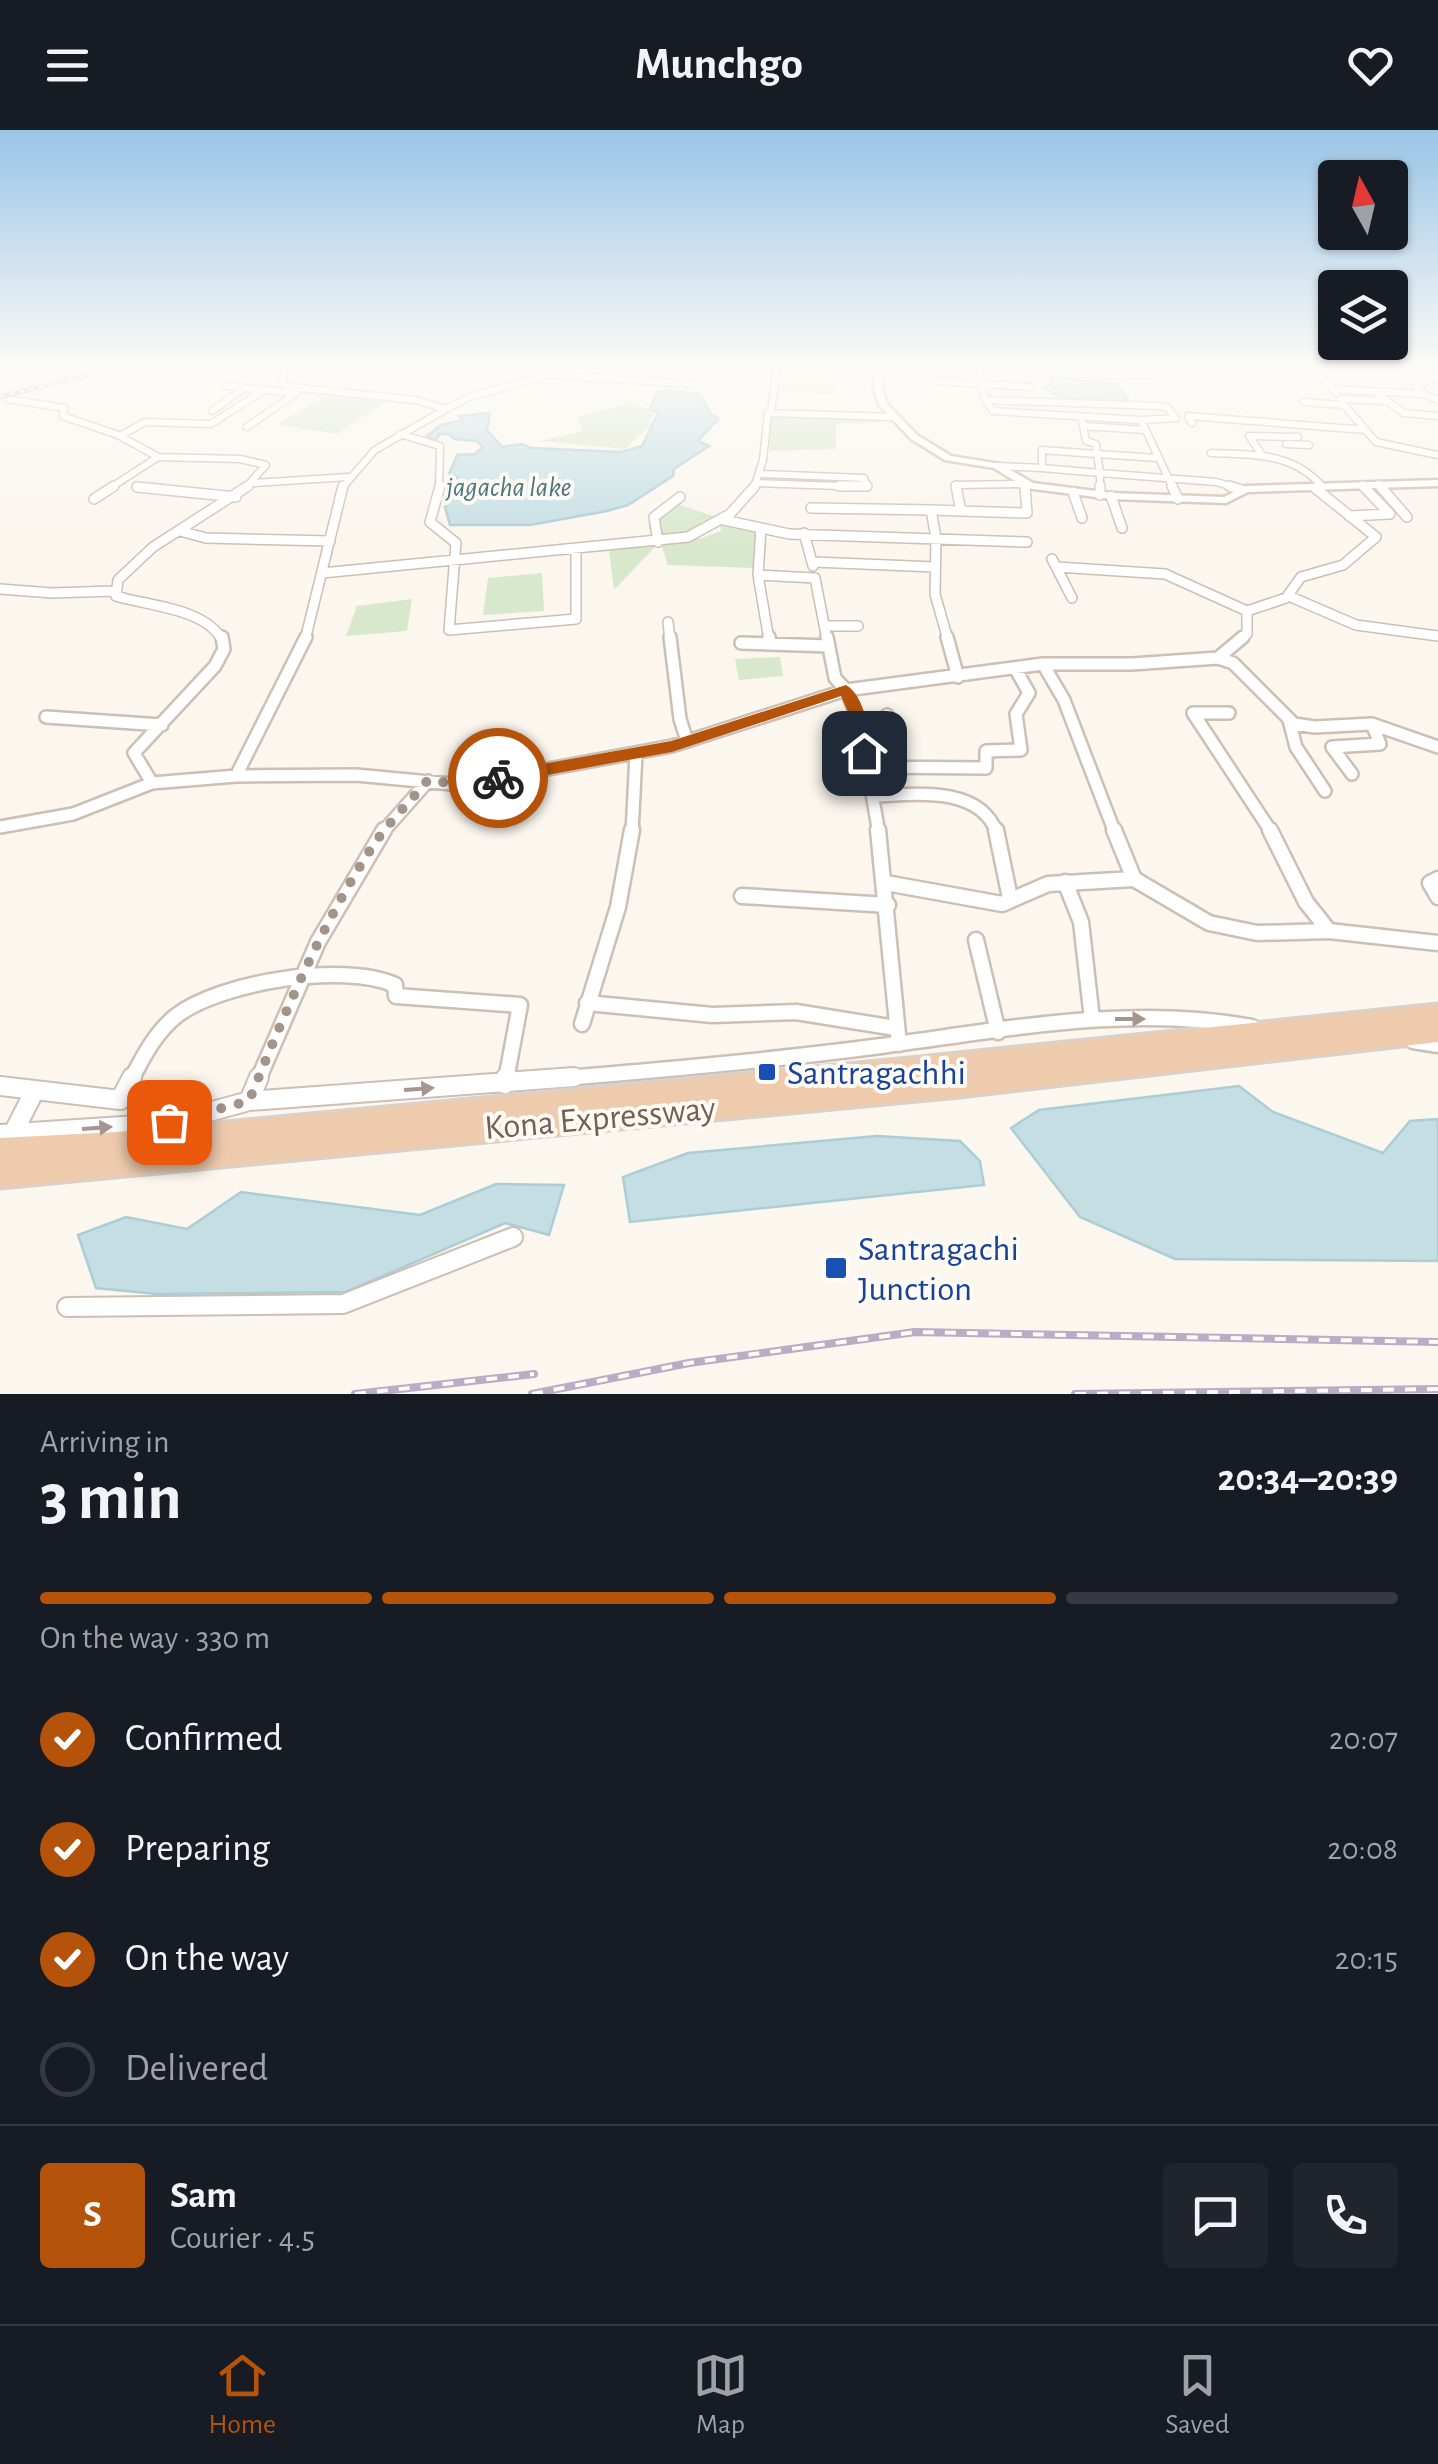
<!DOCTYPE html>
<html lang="en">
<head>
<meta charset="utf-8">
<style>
  :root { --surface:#171b24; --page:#20242c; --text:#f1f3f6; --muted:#9ea1a6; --line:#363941; --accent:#b45309 }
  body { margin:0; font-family:"Alegreya Sans",sans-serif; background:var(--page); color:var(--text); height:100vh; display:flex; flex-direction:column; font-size:38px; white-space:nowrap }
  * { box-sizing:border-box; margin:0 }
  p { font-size:32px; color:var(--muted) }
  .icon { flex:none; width:55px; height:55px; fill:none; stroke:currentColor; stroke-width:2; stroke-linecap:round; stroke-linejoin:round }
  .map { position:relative; height:1264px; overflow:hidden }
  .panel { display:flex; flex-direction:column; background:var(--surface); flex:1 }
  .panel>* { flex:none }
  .needle { width:65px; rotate:352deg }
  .controls { position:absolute; left:1318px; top:30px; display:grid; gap:20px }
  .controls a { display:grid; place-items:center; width:90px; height:90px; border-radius:10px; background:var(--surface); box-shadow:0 2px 8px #0004; font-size:50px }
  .pin { position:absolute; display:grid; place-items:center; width:85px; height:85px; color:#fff; margin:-42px; border-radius:20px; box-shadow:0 5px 15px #0006 }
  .courier { position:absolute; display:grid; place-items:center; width:100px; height:100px; margin:-50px; border:8px solid #b45309; border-radius:50%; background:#fff; color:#222; box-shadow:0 2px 12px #0007 }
  .overview em { font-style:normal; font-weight:600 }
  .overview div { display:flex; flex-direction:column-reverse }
  .overview { display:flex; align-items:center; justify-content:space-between; height:170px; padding:0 40px }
  h1 { font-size:65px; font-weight:600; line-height:75px }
  .bar { display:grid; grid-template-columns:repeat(4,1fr); gap:15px 10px; align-content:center; height:120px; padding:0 40px }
  .bar i { height:12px; border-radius:8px; background:var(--line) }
  .bar .active { background:var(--accent) }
  .bar p { grid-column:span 4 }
  .line { display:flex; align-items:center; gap:25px; padding:0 40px; border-top:2px solid var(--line) }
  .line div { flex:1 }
  .round { display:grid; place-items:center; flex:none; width:105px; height:105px; border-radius:10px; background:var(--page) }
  ol { padding:0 40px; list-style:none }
  li { display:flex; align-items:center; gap:30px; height:110px }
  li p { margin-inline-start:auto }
  li .icon { padding:10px; border-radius:50%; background:var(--accent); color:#fff; stroke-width:4 }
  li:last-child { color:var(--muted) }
  li i { width:55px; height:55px; border:5px solid var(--line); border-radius:50% }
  header { display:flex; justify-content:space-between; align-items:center; height:130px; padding:0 40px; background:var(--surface); font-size:45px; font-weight:600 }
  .tab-bar { display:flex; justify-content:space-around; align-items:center; height:140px; border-top:2px solid var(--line); background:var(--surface); font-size:28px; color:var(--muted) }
  .tab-bar a { display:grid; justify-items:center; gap:5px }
  .tab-bar .active { color:var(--accent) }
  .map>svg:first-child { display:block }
  .green { fill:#d8e8cd }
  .water { fill:#c4dee3; stroke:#abcdd4; stroke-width:2.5 }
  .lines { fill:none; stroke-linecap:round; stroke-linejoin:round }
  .minor-far4-casing { stroke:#cdbfb4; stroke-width:9 }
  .minor-far3-casing { stroke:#cdbfb4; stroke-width:12 }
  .minor-far2-casing { stroke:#cdbfb4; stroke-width:16 }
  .minor-far1-casing { stroke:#cdbfb4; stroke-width:19 }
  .minor-casing { stroke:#cdbfb4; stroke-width:22 }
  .secondary-casing { stroke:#cfbfb2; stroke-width:5 }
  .trunk-casing { stroke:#d8d2cf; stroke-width:5 }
  .minor-far4 { stroke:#fff; stroke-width:6 }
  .minor-far3 { stroke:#fff; stroke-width:9 }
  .minor-far2 { stroke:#fff; stroke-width:11 }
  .minor-far1 { stroke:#fff; stroke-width:14 }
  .minor { stroke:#fff; stroke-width:18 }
  .secondary { fill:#fff; fill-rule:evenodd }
  .trunk { fill:#efcbae; fill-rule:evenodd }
  .rail-far1-casing { stroke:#b9acc5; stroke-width:5 }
  .rail-casing { stroke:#b9acc5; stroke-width:8 }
  .rail-far1 { stroke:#fefaf4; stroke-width:2.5; stroke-dasharray:5; stroke-linecap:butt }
  .rail { stroke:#fefaf4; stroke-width:4; stroke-dasharray:11; stroke-linecap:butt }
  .oneway { fill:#a5978f }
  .route { fill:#b45309 }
  .done { stroke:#a39489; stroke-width:10; stroke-dasharray:0 18 }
  .transit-dot { fill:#1a4fb4; stroke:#fefaf4; stroke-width:4 }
  .labels { text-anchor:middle; stroke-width:8; stroke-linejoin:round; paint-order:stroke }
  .far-water-label { font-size:28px; font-style:italic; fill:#4b757e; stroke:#fefaf4 }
  .near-transit-label { font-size:35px; fill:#164399; stroke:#fefaf4; text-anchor:start }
  .near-street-label { font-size:35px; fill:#745f52; stroke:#fefaf4 }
</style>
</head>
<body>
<header><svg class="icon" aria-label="menu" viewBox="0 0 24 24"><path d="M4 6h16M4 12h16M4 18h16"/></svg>Munchgo<svg class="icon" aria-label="heart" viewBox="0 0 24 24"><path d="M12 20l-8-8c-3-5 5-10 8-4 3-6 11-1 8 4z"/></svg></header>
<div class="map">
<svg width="1438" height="1264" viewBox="0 0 1438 1264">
  <rect width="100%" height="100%" fill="#fbf6ee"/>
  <path class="green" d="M783,239H829L838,264C818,266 803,261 781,259Z
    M328,264L388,270L337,304L278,294Z
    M631,273L653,280V288L648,290L652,294L625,319L540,311L583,301L577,287Z
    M773,285L881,288L883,292L836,294V319L770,321L769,287Z
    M672,372L722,389L685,406L656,411L649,399L650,383Z
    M724,392L759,400L755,438L668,435L661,414L702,408L721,401L720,394Z
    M656,416L614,460L609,420Z
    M542,443L544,481L483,485L488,448Z
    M412,469L407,501L346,506L357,476Z
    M780,527L783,546L739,550L735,529Z
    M532,657C515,691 508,685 472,685L473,675L486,660Z"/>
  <path class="water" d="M1055,248L1117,254L1130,273C1098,274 1072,278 1045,258Z
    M670,260L700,265L711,284L718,289L698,311L709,316L674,339L673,346L628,375L607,381L530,395H450L445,377L459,354L456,346L449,344L457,325L475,324L483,317L477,311L454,309L449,304H440L435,311L427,306L441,295L462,290L459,286L490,283L487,300L502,317L522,314L531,318L621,322L642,316L658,283L650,279L657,262Z
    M1239,956L1273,982L1383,1023L1410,991L1438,989V1131L1175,1129L1080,1087L1011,998L1039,980Z
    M877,1006L960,1011L980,1031L984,1055L630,1092L623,1047L688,1023Z
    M496,1054L564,1055L549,1105L505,1093L346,1162L157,1164L96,1158L78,1105L126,1087L187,1099L241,1062L420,1085Z"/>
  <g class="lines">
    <g class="minor-far4-casing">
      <path id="minor-far4" d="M284,239L283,254L290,257L416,270L446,279L375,320L342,358
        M979,239L985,270
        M1315,239L1337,263
        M980,240L1127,246L1216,239
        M549,245L695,254
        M935,251L1031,257
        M226,256L296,263
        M1332,259L1424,264L1438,270
        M1376,263L1404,283L1438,286
        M1424,264L1416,256L1435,248
        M8,269L64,278L63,286L118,305L158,327L240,329L266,335L245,358
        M1340,269L1384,271
        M985,270L1159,276L1168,278L1176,288L1141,290L993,281Z
        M1304,272L1344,275L1376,312L1438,325
        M446,279L469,267L549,245L558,239
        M212,281L244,258
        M771,282L777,239
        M1081,286L1086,311L1096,314L1097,324L1158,328
        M1141,290L1173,358
        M1192,293L1188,286L1366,300
        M1083,296L1145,300
        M247,297L296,263
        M400,304L440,316L439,358
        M120,306L145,292L211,294L264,260
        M1286,314L1309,315
        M1042,320L1097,324L1100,343L1042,338Z
        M1211,323C1255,325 1292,322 1323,357
        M1262,325L1249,306L1298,307
        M997,336L1042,338
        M254,353L348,347
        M758,353L867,357L864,348L761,344
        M1378,354L1382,358
        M1362,355L1365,358
        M137,357L152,358
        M110,358L158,327
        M754,358L763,330L768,283L892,287
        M957,358L956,355L1025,354V358
        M1100,358V343L1216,352L1237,358"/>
    </g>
    <g class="minor-far3-casing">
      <path id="minor-far3" d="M440,356L430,392L456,413L449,500L576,489V420
        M839,356H867
        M956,356L961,381
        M1100,356V365
        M1172,356L1178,369
        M1229,356L1242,360
        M1380,356L1407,387
        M137,357L236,367
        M1073,362L1082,388
        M1111,366L1122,398
        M94,369L114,356
        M811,378L931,380
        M961,381L1027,383L1025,356
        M1349,386L1390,384L1363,356
        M724,390L789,404L1027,412
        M761,398L758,445L815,448L827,510
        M180,401L206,408L330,411
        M804,403L813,436
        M658,412L654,387L680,367
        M1052,429L1072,468
        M814,432L935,437
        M1057,437L1165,444L1247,481
        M322,443L688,407L730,384L755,356
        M758,445L769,510
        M0,459L52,463L113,461
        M1291,467L1356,495L1438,506
        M668,492L670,510
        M825,496H858
        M222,510C205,478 148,476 116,466L118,450L153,417L248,356
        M305,510L343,356
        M948,510L935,464L936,408L931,380L961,381
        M1240,510L1247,504V481L1286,468L1301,447L1343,435L1376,407L1315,358"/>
    </g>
    <g class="minor-far2-casing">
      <path id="minor-far2" d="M670,507L680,589L687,611
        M769,507L770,513
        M827,507L835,548L846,560L859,591L879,703
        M947,507L958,547
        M741,513L829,516
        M1218,528L1233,533L1294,594L1315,597L1372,594L1438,617
        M1043,534L1064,570L1115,703
        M1229,583H1193L1272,703
        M887,585L897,637
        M46,587L162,595
        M1289,590L1296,617L1325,661
        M869,637L986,638V621L1021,620L1016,584L1029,563L1015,538
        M1352,644L1332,617L1380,614L1372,594
        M236,646L356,645L462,655L672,616L846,560L1043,534H1132L1218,528L1243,507
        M152,653L134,623L215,536L224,519L222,507
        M875,666C917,664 980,656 997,703
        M0,697L73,684L152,653L236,646L306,507
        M382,703L428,651
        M632,703L636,624"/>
    </g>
    <g class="minor-far1-casing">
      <path id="minor-far1" d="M878,700L899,914
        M996,700L1010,768
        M1270,700L1306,772L1329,801L1438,813
        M1134,749L1209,793L1257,803L1329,801
        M1438,749L1430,753L1438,767
        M1065,752L1081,792L1092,889
        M886,753L1002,774L1048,754L1134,749L1114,700
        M742,766L888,775
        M976,810L998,902
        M587,873L712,885L796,882L896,898
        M582,894L618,777L632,700
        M1413,911L1438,915
        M131,950C143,927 155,903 176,886C220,852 343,832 395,855L396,866L520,875L506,950
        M258,950L318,812L384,700
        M539,950C654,941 767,931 881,916C1003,900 1129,874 1252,897"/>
    </g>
    <g class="minor-casing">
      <path id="minor" d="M505,954L506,947
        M0,956L120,970L132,947
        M249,971L259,947
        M0,1004L169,993L249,971L574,947
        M0,1029L35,960
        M67,1177L343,1174L513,1107"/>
    </g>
    <g class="secondary-casing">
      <path id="secondary" d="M875,239H883L882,258L887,274L917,305L951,326L1000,334L1033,353L1111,363L1224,367L1246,356L1438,350V356L1248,362L1226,373L1111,369L1026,358L994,338L945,330L911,309L879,275L874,258Z"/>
    </g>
    <g class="trunk-casing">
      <path id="trunk" d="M1438,874V912L960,967L0,1058V1008L117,1002L909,928Z"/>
    </g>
    <use href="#minor-far4" class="minor-far4"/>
    <use href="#minor-far3" class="minor-far3"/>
    <use href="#minor-far2" class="minor-far2"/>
    <use href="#minor-far1" class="minor-far1"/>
    <use href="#minor" class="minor"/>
    <use href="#secondary" class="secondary"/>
    <use href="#trunk" class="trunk"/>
    <g class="rail-far1-casing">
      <path id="rail-far1" d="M0,267L111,239"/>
    </g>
    <g class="rail-casing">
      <path id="rail" d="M355,1264L534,1244
        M532,1264L689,1233L915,1202L1438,1212
        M1075,1264L1438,1259"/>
    </g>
    <use href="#rail-far1" class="rail-far1"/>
    <use href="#rail" class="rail"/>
  </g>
  <defs><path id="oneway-solid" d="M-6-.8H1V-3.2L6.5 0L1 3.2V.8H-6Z" transform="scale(2.5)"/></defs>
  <g class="oneway">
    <use href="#oneway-solid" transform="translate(1130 889)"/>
    <use href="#oneway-solid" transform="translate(419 959) rotate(-4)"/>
    <use href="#oneway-solid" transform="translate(97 998) rotate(-4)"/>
  </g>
  <linearGradient id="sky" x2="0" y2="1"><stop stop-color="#99c5e6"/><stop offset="0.57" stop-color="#fdfbf7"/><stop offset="1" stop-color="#fdfbf7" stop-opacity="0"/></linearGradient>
  <rect width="1438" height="416" fill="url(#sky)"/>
  <path class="route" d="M846,555C865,566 869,602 872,623L864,629L856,623L852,591L841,566L672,622L498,654L489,648L498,642L671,611Z"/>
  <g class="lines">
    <path class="done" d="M169,992L249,971C284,885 319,800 369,722C385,696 408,674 428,650L462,655L498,648"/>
  </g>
  <g class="transit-dot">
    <rect x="757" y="932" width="20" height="20" rx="5"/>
    <rect x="824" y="1126" width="24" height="24" rx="5"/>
  </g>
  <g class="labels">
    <g class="far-water-label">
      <text x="509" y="366">jagacha lake</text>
    </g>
    <g class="near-transit-label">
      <text x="787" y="954">Santragachhi</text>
      <text x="858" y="1130">Santragachi<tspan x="858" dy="40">Junction</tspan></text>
    </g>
    <g class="near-street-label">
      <text transform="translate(600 987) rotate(-5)" y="12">Kona Expressway</text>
    </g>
  </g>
</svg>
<div class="controls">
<a><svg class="needle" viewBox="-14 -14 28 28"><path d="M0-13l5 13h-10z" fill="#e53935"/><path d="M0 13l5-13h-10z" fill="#9ea1a6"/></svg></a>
<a><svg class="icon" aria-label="layers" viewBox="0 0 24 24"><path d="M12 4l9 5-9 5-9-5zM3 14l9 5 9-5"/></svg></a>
</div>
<div class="pin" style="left:169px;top:992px;background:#ea580c"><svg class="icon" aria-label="bag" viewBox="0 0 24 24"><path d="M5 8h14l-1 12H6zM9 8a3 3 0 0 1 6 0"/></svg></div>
<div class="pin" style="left:864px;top:623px;background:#1f2937"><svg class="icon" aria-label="home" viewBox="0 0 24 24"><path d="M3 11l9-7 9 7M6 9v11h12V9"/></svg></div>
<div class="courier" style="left:498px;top:648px"><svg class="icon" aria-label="bike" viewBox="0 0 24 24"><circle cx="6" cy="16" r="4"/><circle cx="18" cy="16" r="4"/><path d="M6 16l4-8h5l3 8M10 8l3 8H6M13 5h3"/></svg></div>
</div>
<section class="panel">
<div class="overview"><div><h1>3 min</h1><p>Arriving in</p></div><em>20:34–20:39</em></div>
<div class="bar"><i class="active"></i><i class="active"></i><i class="active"></i><i></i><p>On the way · 330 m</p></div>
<ol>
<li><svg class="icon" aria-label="check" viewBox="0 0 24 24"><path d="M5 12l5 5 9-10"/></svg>Confirmed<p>20:07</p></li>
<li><svg class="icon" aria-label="check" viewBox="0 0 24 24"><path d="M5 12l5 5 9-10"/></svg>Preparing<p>20:08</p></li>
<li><svg class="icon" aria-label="check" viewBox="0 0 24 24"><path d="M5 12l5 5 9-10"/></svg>On the way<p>20:15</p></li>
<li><i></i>Delivered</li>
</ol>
<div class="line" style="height:180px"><b class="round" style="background:var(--accent);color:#fff">S</b><div><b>Sam</b><p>Courier · 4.5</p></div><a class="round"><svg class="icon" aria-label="chat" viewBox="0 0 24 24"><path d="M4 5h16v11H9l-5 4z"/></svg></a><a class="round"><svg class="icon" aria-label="phone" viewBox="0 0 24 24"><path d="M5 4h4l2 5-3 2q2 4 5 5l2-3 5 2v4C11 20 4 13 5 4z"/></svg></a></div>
</section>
<nav class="tab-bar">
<a class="active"><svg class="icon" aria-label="home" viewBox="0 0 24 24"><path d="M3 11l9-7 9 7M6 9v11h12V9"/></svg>Home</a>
<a><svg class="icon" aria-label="map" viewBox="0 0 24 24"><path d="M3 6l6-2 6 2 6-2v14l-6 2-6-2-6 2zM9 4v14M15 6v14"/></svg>Map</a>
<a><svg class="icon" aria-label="saved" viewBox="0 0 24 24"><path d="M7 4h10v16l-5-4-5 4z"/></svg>Saved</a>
</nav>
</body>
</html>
